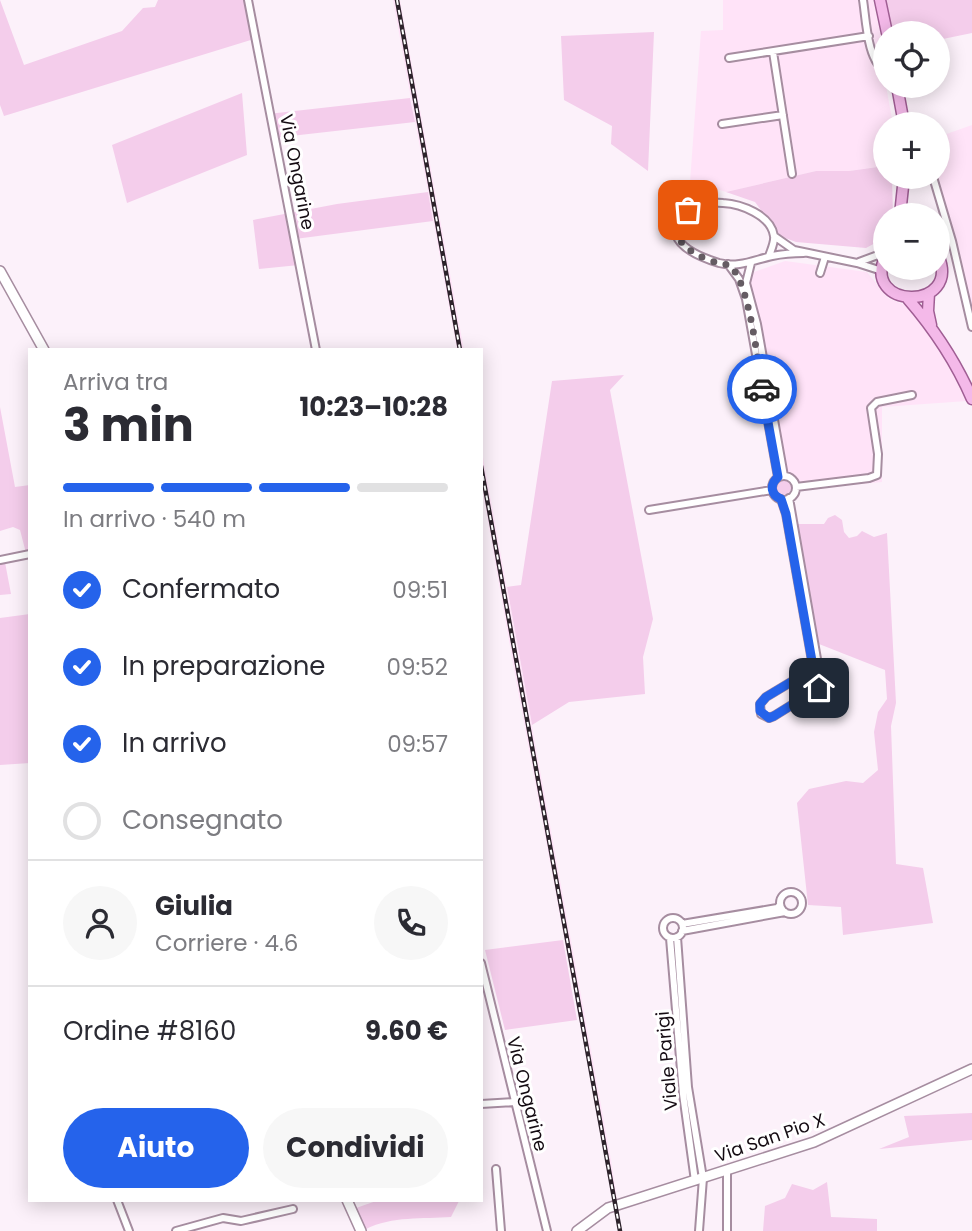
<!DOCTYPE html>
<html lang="it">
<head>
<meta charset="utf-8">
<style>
  :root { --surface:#fff; --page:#f7f7f7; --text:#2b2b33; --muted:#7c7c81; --line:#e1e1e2; --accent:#2563eb }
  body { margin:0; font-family:Poppins,sans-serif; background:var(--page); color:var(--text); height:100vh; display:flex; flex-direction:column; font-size:26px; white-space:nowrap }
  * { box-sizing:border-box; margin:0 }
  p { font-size:23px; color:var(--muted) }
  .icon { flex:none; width:38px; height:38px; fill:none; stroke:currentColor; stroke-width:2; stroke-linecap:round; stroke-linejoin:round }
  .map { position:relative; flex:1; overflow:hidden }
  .side { position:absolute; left:28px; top:348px; width:455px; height:854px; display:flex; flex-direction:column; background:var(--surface); border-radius:0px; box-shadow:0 4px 18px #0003 }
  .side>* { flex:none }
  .buttons { position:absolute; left:873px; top:21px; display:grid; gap:14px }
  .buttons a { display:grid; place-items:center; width:77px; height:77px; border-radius:50%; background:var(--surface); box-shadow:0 4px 18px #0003; font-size:35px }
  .pin { position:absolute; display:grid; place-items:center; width:60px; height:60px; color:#fff; margin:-30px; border-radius:14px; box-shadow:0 4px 10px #0006 }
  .courier { position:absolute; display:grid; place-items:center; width:70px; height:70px; margin:-35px; border:5px solid #2563eb; border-radius:50%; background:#fff; color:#222; box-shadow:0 2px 9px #0007 }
  .summary em { font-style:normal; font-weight:700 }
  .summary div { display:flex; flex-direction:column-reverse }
  .summary { display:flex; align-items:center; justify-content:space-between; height:119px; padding:0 35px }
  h1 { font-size:46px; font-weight:700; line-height:52px }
  .bar { display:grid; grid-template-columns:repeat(4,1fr); gap:10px 7px; align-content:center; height:84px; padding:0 35px }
  .bar i { height:9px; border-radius:5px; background:var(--line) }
  .bar .on { background:var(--accent) }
  .bar p { grid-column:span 4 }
  .line { display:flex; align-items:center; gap:18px; padding:0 35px; border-top:2px solid var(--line) }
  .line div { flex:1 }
  .round { display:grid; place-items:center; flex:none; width:74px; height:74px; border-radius:37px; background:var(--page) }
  ol { padding:0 35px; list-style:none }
  li { display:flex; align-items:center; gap:21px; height:77px }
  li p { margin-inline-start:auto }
  li .icon { padding:7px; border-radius:50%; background:var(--accent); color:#fff; stroke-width:4 }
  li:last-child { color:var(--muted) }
  li i { width:38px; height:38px; border:4px solid var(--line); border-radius:50% }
  .cta { display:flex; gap:14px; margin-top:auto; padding:14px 35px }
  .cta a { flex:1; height:80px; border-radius:42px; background:var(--accent); color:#fff; font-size:28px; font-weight:700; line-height:80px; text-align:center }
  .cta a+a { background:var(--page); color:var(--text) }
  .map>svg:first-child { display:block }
  .built { fill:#ffe3f8 }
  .green { fill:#f4cdeb }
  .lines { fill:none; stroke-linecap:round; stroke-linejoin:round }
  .street-casing { stroke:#a68da0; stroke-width:10 }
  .secondary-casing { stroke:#a68da0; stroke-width:12 }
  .primary-casing { stroke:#a05e94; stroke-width:13 }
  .street { stroke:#fff; stroke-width:6 }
  .secondary { stroke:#fff; stroke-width:9 }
  .primary { stroke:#f4b9e9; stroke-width:10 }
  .rail-casing { stroke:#2d232b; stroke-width:4.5 }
  .rail { stroke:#fff; stroke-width:2; stroke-dasharray:5; stroke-linecap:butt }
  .done { stroke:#655c63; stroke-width:7; stroke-dasharray:0 12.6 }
  .route { stroke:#2563eb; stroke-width:9 }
  .labels { text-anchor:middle; stroke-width:6; stroke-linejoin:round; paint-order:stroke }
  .street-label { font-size:18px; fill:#140b12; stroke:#fff }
</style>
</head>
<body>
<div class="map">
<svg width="972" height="1231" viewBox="0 0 972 1231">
  <rect width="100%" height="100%" fill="#fcf1fa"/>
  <path class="built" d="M393,0H400L464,350H457Z
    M723,0H873L885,54L886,86L893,124H886L885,166L849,171H816L726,192L707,186L703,196L700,193L690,182L701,31L723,30Z
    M972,125V314L934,177H938V137Z
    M785,261L867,272L888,298L905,305L915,316L944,357L967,401L882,407V482L800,490L797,479L787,472L750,282L754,272Z
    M481,446L611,1160L617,1199L613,1201L514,669L481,482Z"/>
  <path class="green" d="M0,0L24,65L122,31L143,8L155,7L158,0H247L254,39L4,116L0,105Z
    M884,0H972V33L938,40V33H892Z
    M654,32L648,171L611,144L612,126L564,100L561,36Z
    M242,93L247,155L127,203L112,145Z
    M410,98L415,122L273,138L268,114Z
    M885,166L886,177H892L893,215H886L885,235L879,241L866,248L796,242L780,236L755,202L726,192L816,171H849Z
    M428,192L433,221L295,239L299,265L259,269L253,220L337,204Z
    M624,375L610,390L653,619L643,657L645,694L569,702L532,725L507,587L521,585L552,381Z
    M0,407L15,487L30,485V552L26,553L20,530L13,527L0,531Z
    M775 488a8 8 0 1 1 16 0a8 8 0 1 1-16 0Z
    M835,515L842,520L844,532L849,538L857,536L862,531L874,537L887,533L896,703L891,726L896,864L923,868L933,923L843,935L841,907L808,905L797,803L809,789L846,781L863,783L878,770L874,732L878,712L887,699L885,670L819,644L797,524H824L828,518Z
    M4,557L11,594L0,595V558Z
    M30,614V763L0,765V618Z
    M563,940L577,1020L505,1030L485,950Z
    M972,1113V1140L879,1149L909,1137L904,1116Z
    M827,1182L831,1217L877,1219V1231H763L765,1206L785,1198L792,1184L813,1190Z
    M379,1200H459V1201L451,1217C423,1219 392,1216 366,1229L356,1208Z"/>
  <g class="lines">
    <g class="street-casing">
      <path id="street" d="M248,0L316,350
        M863,0C866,18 867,63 886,71
        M773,52L792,174
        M729,58L869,36
        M722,124L783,115
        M933,177L952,241L972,327
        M774,236L794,250L857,263L882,271
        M769,256C771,250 775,242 774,236C771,215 741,204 723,203C707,201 669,210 676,234C680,250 706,259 719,263C738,268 754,260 772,256C782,254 793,253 804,253
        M859,262L886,252
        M751,263L746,283L757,324L784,476
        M728,264L739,279L746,299L778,477
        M820,273L825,257
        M772 488a12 12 0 1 1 24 0a12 12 0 1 1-24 0Z
        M796,487L869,478L877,475L878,454L871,408L877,402L912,395
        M789,498L820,676
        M781,499L786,514L812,661L811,670
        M649,510L772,490
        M0,560L30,554
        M811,670L820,676L819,688L774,716L769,718L761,714L760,704L766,697Z
        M780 903a11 11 0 1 1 22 0a11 11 0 1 1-22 0Z
        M663 928a10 10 0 1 1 20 0a10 10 0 1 1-20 0Z
        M682,924L777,908L780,905
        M682,931L785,912
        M677,937L688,1087L703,1178L699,1231
        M670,938L683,1094L695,1181
        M481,963L547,1231
        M481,1104L515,1102
        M496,1169L501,1231
        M117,1200L129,1231
        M176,1231L223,1218L241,1221L293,1209
        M727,1231V1171"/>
    </g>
    <g class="secondary-casing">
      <path id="secondary" d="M0,271L44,350
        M347,1200L361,1231
        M577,1231L608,1208L814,1142L972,1069"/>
    </g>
    <g class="primary-casing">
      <path id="primary" d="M880,0L887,33
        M897,86L904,124
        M900,215L904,177
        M886,255C859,310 963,312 938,255
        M929,293L928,311L931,325
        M908,299C934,329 956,362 972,399"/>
    </g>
    <use href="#street" class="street"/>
    <use href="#secondary" class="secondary"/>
    <use href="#primary" class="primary"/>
    <g class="rail-casing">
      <path id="rail" d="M397,0L460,350
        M481,466L620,1231"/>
    </g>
    <use href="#rail" class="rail"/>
  </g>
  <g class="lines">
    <path class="done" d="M688,210C680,217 672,227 678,237C685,251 705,259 718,263C719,263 728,265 729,265C749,279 758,363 762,389"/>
    <path class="route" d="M762,389L778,477C769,485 771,495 781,499L786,514L812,661L811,670L766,697L760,704V711L769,718L774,716L819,688"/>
  </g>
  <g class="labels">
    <g class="street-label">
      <text transform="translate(297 172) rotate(79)" y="6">Via Ongarine</text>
      <text transform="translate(667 1061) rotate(-95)" y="6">Viale Parigi</text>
      <text transform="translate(527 1094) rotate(76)" y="6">Via Ongarine</text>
      <text transform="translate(770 1138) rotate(-19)" y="6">Via San Pio X</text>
    </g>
  </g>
</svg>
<div class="buttons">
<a><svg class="icon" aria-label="locate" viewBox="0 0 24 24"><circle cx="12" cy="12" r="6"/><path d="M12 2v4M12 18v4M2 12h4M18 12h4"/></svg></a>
<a>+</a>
<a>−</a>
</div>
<div class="pin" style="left:688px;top:210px;background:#ea580c"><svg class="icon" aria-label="bag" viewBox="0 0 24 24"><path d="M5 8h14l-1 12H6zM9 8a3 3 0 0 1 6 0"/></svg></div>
<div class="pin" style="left:819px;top:688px;background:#1f2937"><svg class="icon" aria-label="home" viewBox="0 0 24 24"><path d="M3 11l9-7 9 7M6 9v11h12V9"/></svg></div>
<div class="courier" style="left:762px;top:389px"><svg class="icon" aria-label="car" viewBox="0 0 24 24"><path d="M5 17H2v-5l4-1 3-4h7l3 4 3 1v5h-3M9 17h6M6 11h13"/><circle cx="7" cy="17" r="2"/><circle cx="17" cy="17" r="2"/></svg></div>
<section class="side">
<div class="summary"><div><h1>3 min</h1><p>Arriva tra</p></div><em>10:23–10:28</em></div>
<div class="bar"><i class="on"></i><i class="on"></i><i class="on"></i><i></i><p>In arrivo · 540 m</p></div>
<ol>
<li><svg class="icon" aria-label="check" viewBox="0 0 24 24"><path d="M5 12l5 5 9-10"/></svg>Confermato<p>09:51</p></li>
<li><svg class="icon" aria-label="check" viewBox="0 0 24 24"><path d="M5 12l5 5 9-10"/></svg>In preparazione<p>09:52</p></li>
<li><svg class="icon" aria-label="check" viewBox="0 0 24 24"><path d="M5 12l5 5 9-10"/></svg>In arrivo<p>09:57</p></li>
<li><i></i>Consegnato</li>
</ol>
<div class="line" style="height:126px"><a class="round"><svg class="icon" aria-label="person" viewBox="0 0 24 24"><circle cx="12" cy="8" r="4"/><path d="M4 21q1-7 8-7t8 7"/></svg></a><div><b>Giulia</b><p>Corriere · 4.6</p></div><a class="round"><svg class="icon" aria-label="phone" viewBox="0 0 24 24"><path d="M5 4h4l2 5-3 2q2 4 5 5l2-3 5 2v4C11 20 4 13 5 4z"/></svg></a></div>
<div class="line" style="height:91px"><div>Ordine #8160</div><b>9.60 €</b></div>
<div class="cta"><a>Aiuto</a><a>Condividi</a></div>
</section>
</div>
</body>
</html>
